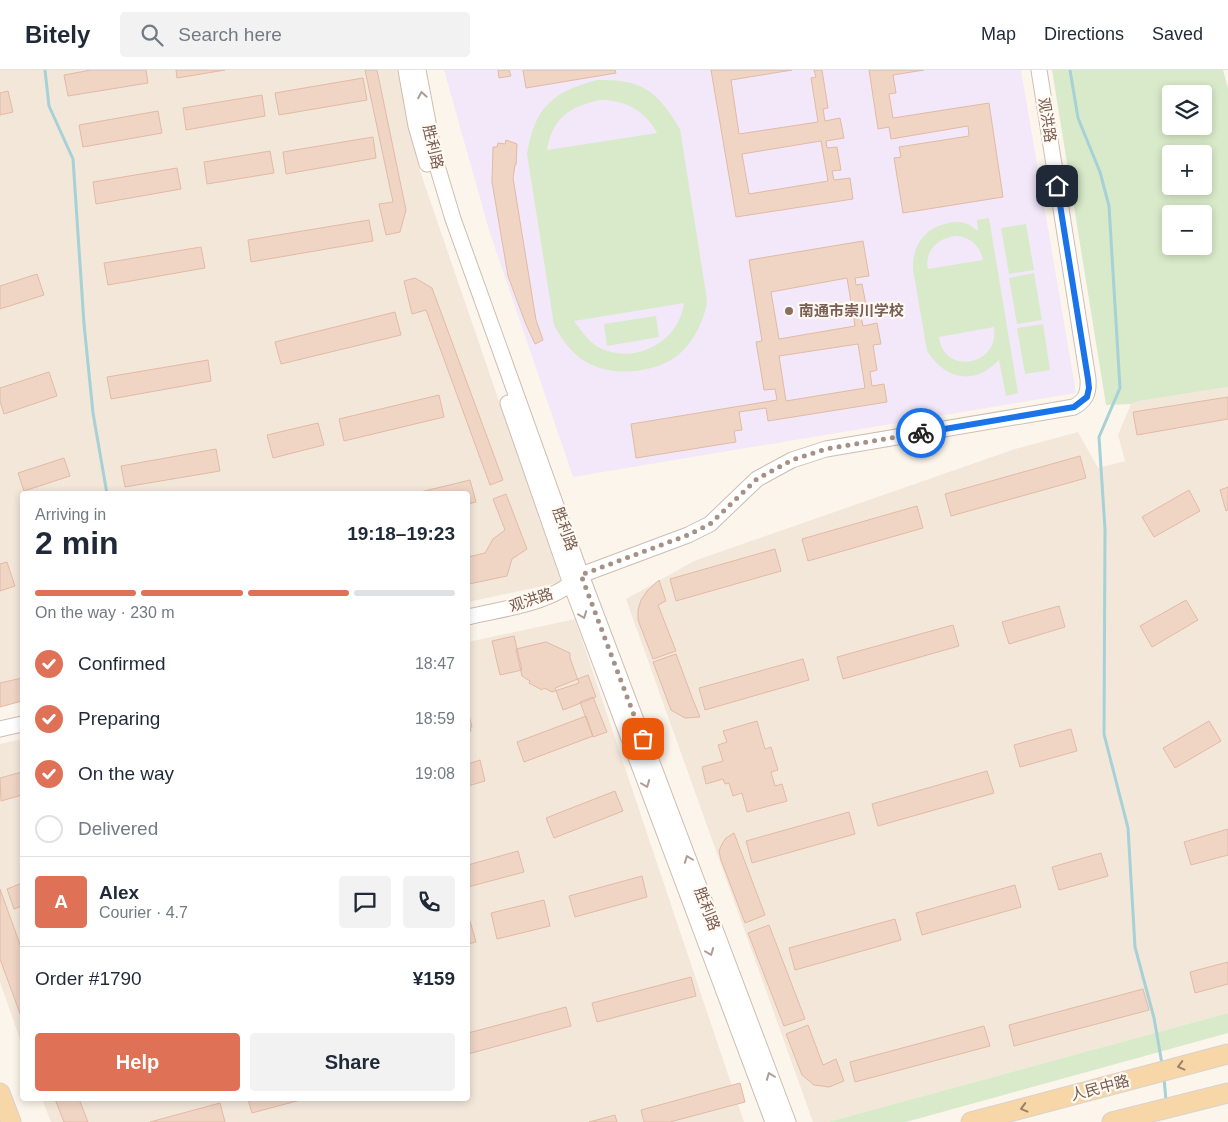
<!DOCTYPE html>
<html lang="en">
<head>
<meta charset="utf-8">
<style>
  :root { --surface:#fff; --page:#f2f2f3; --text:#1f2937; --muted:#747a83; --line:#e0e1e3; --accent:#df7157 }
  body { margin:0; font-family:Arial,"Noto Sans SC",sans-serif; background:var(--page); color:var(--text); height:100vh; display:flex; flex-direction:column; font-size:19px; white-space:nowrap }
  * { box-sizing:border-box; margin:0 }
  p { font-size:16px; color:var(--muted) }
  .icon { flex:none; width:28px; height:28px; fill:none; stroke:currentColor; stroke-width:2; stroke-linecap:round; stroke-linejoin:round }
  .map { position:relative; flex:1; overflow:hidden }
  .side { position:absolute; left:20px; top:421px; width:450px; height:610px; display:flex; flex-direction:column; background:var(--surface); border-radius:5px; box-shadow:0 2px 8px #0003 }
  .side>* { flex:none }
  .buttons { position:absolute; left:1162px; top:15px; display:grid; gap:10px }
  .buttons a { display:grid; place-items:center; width:50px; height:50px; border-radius:5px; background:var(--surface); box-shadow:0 2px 8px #0003; font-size:25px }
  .pin { position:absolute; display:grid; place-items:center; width:42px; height:42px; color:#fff; margin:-21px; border-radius:10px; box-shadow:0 2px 8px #0006 }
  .courier { position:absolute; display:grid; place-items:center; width:50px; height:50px; margin:-25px; border:4px solid #1a73e8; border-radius:50%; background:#fff; color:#222; box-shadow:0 1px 6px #0007 }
  .head em { font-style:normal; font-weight:800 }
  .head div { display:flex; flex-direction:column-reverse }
  .head { display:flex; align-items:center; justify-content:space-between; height:85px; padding:0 15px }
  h1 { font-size:32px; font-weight:800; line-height:38px }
  .bar { display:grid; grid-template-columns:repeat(4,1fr); gap:8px 5px; align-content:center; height:60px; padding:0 15px }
  .bar i { height:6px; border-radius:4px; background:var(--line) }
  .bar .active { background:var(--accent) }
  .bar p { grid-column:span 4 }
  .line { display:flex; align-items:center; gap:12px; padding:0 15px; border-top:1px solid var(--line) }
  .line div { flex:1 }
  .round { display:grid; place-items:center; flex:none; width:52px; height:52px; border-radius:5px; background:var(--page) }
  ol { padding:0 15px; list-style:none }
  li { display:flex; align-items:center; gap:15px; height:55px }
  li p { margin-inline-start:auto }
  li .icon { padding:5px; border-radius:50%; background:var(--accent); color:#fff; stroke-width:4 }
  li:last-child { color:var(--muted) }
  li i { width:28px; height:28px; border:2px solid var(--line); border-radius:50% }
  .cta { display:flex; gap:10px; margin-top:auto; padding:10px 15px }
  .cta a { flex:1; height:58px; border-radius:5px; background:var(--accent); color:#fff; font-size:20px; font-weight:800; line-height:58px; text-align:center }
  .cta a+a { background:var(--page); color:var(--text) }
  header { display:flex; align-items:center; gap:30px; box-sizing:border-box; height:70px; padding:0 25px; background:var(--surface); border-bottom:1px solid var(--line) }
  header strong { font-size:24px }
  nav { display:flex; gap:28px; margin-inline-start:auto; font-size:18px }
  .search { width:350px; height:45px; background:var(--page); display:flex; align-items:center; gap:12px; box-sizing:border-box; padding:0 18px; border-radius:5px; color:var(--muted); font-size:19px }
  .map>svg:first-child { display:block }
  .residential { fill:#f3e7da }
  .education { fill:#f2e8f9 }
  .green { fill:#d8eac9; fill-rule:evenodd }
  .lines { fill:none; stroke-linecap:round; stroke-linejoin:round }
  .stream { stroke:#a6d1d7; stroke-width:3 }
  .building { fill:#f0d4c4; stroke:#e2baa5; fill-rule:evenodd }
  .minor-casing { stroke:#cebdb1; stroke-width:17 }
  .major-casing { stroke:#d9d1ce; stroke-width:21 }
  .minor { stroke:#fff; stroke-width:15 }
  .major { stroke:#f7d7a8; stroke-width:19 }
  .oneway { stroke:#ad9d95 }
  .oneway2 { stroke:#9d806a }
  .done { stroke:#a69186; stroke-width:5; stroke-dasharray:0 9 }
  .route { stroke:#1a73e8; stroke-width:6 }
  .education-dot { fill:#8d6e63; stroke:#fef9f2; stroke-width:2 }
  .labels { text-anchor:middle; stroke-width:4.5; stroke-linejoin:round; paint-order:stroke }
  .street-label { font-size:15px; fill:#775b4f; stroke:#fef9f2 }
  .education-label { font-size:15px; font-weight:bold; fill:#785e54; stroke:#fef9f2; text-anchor:start }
</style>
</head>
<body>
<header>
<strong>Bitely</strong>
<div class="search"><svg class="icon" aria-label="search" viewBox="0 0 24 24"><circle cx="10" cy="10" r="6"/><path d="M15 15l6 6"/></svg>Search here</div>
<nav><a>Map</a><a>Directions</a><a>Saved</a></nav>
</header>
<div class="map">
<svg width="1228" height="1052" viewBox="0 0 1228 1052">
  <rect width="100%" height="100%" fill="#fcf5eb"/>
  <path class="residential" d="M0,0H397L420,101L561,512L468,532V424H22V630L0,635Z
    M1228,317V943L828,1052H813L626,529L694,491L1015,379L1078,362L1098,398L1125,391L1118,365L1131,334L1139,331Z
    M575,549L744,1052H51L42,1029H468V572Z
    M22,669V975L0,912V674Z"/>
  <path class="education" d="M444,0H1021L1076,323L573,407L489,160Z"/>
  <path class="green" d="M1052,0H1223L1228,18V317L1139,331L1131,334L1106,335ZM1171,24H1204V56H1171ZM1171,84H1204V116H1171ZM1171,144H1204V176H1171Z
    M597,10C643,9 657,21 680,59L707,230C705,252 690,279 671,290C646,304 611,306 586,292C571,283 562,270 554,255L527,84C535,37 552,22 597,10ZM600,30C625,30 645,40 657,63L547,80C553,47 569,37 600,30ZM684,233C679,273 633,296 598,277C588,271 581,260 574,251Z
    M989,148L1018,323L1006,326L999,290C974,316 946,310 927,281L913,199C912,178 923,159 945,154C951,152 958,151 964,153C969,154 974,158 978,161L977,150ZM955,166C970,166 980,176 983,190L928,199C924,181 938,168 955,166ZM994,257C1000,296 944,306 939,267Z
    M1026,154L1034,200L1009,204L1001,158Z
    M1034,203L1042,250L1017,254L1009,208Z
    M656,246L659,267L607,276L604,254Z
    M1043,254L1050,300L1025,304L1017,258Z
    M1228,943V963L906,1052H828Z"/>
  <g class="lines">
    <path class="stream" d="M45,0L49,36L73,89L84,254L93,343L107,424
      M1070,0L1078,48L1100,102L1109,136L1120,318L1099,367L1105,459L1104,664L1128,758L1135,877L1154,948L1162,994
      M1164,1008L1166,1031"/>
  </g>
  <path class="building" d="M91,0H146L148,13L68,26L64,5Z
    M176,0H225L177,8Z
    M365,0H377L406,140L400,162L386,165L379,134L393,132Z
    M498,0H509L511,6L499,8Z
    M523,0H615L616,3L526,18Z
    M711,0H792L731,10L739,64L818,52L811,8L816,7L814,0H822L828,38L823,39L825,51L840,48L844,68L826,71L827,78L837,77L841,100L832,101L834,110L850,108L853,129L736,147ZM821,71L828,111L749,124L742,84Z
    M869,0H924L893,5L896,23L889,24L893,48L989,33L1003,127L903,143L894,88L901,87L899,77L969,66L968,56L891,69L889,57L878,59Z
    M363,8L367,30L279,45L275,23Z
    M8,21L13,42L0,45V23Z
    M262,25L265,46L186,60L183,38Z
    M158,41L162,63L83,77L79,55Z
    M373,67L376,88L286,104L283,82Z
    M506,70L517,74L516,95H515L513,108L536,250L543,270L535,274L525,252L508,206L492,112L493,77H497L498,73L505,74Z
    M270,81L274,103L207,114L204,92Z
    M177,98L181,119L96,134L93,112Z
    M369,150L373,171L251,192L248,170Z
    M863,171L869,206L855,208L856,215L862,214L867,240L860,241L863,256L877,253L881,274L873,275L877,300L870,302L872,316L884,314L887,332L768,351L766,338L739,342L742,360L734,361L736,372L636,388L631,354L777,330L775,319L764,320L756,272L762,271L749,190ZM847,208L855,256L779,269L771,222ZM858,274L865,318L786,331L779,286Z
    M201,177L205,198L108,215L104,193Z
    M37,204L44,225L0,239V216Z
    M415,208L432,218L503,410L490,415L426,240L412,244L404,211Z
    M395,242L401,265L281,294L275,272Z
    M208,290L211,311L111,329L107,307Z
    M49,302L57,326L4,344L0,331V318Z
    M439,325L444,347L344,371L339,349Z
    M1228,327V349L1137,365L1133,342Z
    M318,353L324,375L273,388L267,365Z
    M216,379L220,401L125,417L121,396Z
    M1080,386L1086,408L951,446L945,424Z
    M64,388L70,406L24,421L18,403Z
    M470,410L476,432L468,434V424H412Z
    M1228,417V440L1226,441L1220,420Z
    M1189,420L1200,441L1154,467L1142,447Z
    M506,424L527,479L512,489L507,506L469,514L468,487L485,483L493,469L505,460L493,429Z
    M917,436L923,458L808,491L802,469Z
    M775,479L781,501L676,531L670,509Z
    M7,492L15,516L0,521V494Z
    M659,510L666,531L658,535L676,581L653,589L638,550V540L641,530L647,521Z
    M1186,530L1198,550L1152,577L1140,556Z
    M1059,536L1065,557L1009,574L1002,552Z
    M953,555L959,576L843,609L837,587Z
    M514,566L522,600L500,605L492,571Z
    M546,572L570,583V588L579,613L552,622L544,618L542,620L529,613L530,611L522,606L516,579Z
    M676,584L693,630L700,647L685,648L671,640L653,592Z
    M803,589L809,610L705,640L699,618Z
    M588,605L596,627L563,640L555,618Z
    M22,608V631L0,637V613Z
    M593,627L607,662L593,667L580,632Z
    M468,641L472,657H470L471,661L468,662Z
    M586,646L593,666L524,692L517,672Z
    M757,651L765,679L771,677L778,700L771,702L775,716L782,714L787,731L747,742L742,723L733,726L729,713L725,714L723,709L706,714L702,697L723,691L718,675L727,672L723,661Z
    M1209,651L1221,671L1175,698L1163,678Z
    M1071,659L1077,681L1020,697L1014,675Z
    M480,690L485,711L468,716V694Z
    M987,701L994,723L878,756L872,734Z
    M22,702V725L1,731L0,708Z
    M615,721L623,741L554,768L546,748Z
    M849,742L855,764L752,793L746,771Z
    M1228,759V785L1191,795L1184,772Z
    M734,763L765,845L745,853L721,790L719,781L722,774L726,768Z
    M518,781L524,802L468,817V795Z
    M1101,783L1108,806L1059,820L1052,797Z
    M642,806L647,827L575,847L569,826Z
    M22,813V836L14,839L7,819Z
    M1015,815L1021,837L922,865L916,843Z
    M0,819L22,880V949L0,889Z
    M544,830L550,856L497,869L491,843Z
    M895,849L901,870L795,900L789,878Z
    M468,851H470L476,872L468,874Z
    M769,855L805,949L784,956L748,863Z
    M1228,892V914L1195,923L1190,902Z
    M691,907L696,926L597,952L592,933Z
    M1143,919L1149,940L1014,976L1009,955Z
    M566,937L571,956L468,984V963Z
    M808,955L823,995L836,989L844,1011L829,1017L814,1015L802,1005L786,964Z
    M984,956L990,976L855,1012L850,992Z
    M740,1013L745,1032L670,1052H644L641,1040Z
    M55,1029H79L88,1052H64Z
    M248,1029H304L252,1043Z
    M220,1033L225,1052H150Z
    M615,1045L617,1052H589Z"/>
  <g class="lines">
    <g class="minor-casing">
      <path id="minor" d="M406,0L416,56L427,94
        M418,0L435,89L453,149L581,505L788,1052
        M508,333L571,514L773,1052
        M468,547C505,538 553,534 581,505L688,465L710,454L757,409L792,390L826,379L1074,337C1086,330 1089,323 1088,309L1039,0
        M0,659L22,654"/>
    </g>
    <g class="major-casing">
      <path id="major" d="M0,1023L11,1052
        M971,1052L1228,984
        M1112,1052L1228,1023"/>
    </g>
    <use href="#minor" class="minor"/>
    <use href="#major" class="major"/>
  </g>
  <defs><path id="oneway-chevron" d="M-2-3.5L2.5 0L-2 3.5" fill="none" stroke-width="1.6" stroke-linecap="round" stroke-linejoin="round" transform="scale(1.25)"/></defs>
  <g class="oneway">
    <use href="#oneway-chevron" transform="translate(422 25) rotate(-100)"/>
    <use href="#oneway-chevron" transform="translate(583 545) rotate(69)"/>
    <use href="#oneway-chevron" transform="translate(646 714) rotate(69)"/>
    <use href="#oneway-chevron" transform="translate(688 789) rotate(-111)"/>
    <use href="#oneway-chevron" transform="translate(710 882) rotate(69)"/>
    <use href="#oneway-chevron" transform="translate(770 1006) rotate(-111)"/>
  </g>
  <g class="oneway2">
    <use href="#oneway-chevron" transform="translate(1181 996) rotate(165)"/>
    <use href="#oneway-chevron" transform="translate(1024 1038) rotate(165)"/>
  </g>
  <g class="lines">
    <path class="done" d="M643,669L581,505L688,465L710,454L757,409L792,390L826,379L921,363"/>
    <path class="route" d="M921,363L1074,337L1087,327L1089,318L1088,309L1057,116"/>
  </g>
  <circle class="education-dot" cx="789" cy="241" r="5"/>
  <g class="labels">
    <g class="street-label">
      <text transform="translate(1047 50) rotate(81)" y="5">观洪路</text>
      <text transform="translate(433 77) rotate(77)" y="5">胜利路</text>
      <text transform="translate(565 459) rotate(70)" y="5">胜利路</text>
      <text transform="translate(531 530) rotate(-18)" y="5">观洪路</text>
      <text transform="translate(707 839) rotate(69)" y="5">胜利路</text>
      <text transform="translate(1100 1018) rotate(-15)" y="5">人民中路</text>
    </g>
    <g class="education-label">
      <text x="799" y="246">南通市崇川学校</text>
    </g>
  </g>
</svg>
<div class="buttons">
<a><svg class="icon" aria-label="layers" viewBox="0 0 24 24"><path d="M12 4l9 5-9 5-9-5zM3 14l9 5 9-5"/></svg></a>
<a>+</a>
<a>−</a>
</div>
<div class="pin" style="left:643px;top:669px;background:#ea580c"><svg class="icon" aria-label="bag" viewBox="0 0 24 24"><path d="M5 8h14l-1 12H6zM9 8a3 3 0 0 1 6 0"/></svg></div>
<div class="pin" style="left:1057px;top:116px;background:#1f2937"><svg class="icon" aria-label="home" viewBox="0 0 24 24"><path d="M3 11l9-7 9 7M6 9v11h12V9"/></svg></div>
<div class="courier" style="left:921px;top:363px"><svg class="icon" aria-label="bike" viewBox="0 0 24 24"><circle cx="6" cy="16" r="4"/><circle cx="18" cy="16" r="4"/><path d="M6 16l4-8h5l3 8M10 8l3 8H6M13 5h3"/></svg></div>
<section class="side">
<div class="head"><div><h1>2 min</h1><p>Arriving in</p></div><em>19:18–19:23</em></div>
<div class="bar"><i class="active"></i><i class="active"></i><i class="active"></i><i></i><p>On the way · 230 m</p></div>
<ol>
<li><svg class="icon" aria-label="check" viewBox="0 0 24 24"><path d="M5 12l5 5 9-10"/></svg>Confirmed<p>18:47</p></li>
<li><svg class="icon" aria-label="check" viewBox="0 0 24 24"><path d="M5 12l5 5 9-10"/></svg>Preparing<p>18:59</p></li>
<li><svg class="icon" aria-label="check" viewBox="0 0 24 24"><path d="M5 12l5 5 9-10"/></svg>On the way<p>19:08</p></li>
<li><i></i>Delivered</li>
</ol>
<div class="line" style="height:90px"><b class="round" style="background:var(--accent);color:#fff">A</b><div><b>Alex</b><p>Courier · 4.7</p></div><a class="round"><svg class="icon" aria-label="chat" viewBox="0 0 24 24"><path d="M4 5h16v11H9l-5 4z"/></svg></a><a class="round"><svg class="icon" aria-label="phone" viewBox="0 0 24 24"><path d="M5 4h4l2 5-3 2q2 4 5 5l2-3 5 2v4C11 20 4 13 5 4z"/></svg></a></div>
<div class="line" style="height:65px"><div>Order #1790</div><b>¥159</b></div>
<div class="cta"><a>Help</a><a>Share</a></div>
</section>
</div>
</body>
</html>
